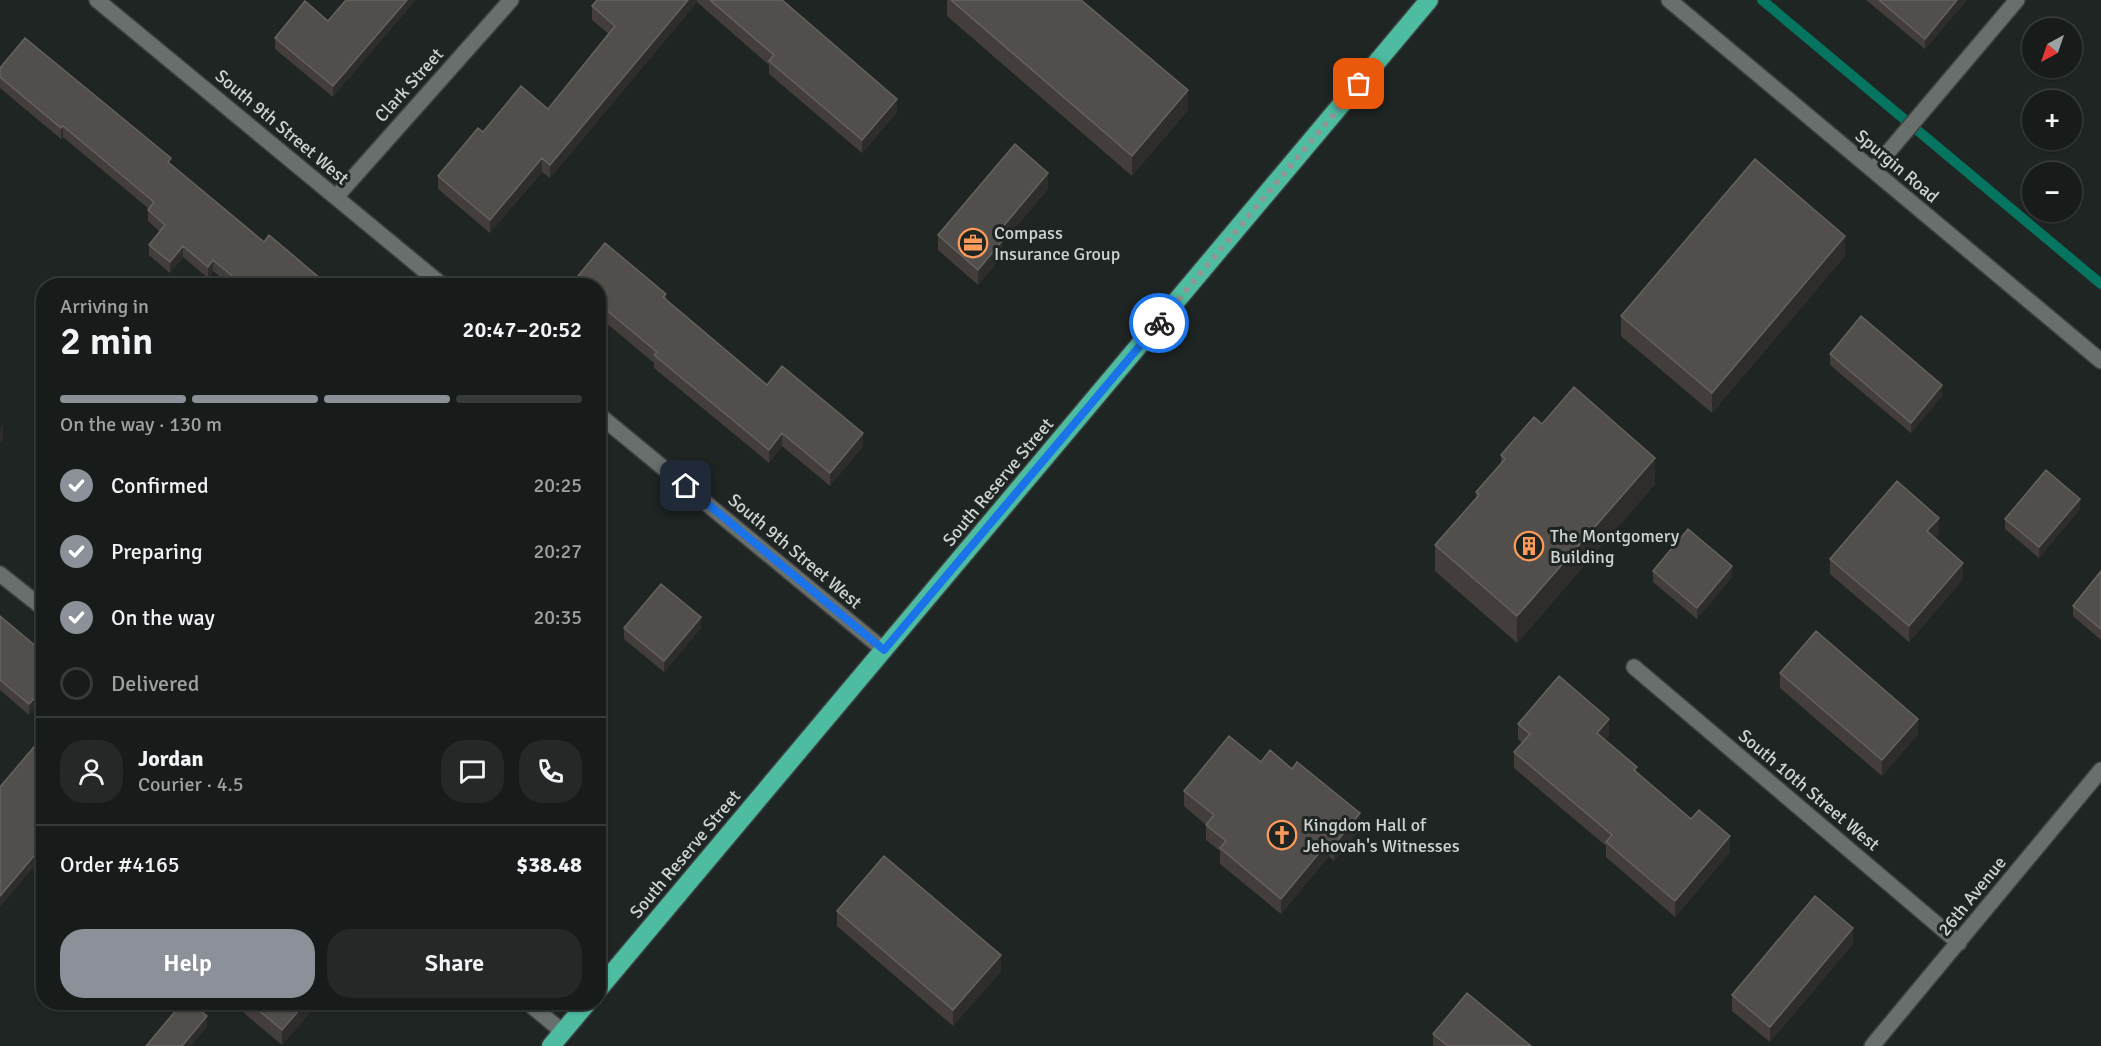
<!DOCTYPE html>
<html lang="en">
<head>
<meta charset="utf-8">
<style>
  :root { --surface:#171c1a; --page:#242927; --text:#f1f3f6; --muted:#9ea1a2; --line:#363a39; --accent:#8c9099 }
  body { margin:0; font-family:Signika,sans-serif; background:var(--page); color:var(--text); height:100vh; display:flex; flex-direction:column; font-size:22px; white-space:nowrap }
  * { box-sizing:border-box; margin:0 }
  p { font-size:20px; color:var(--muted) }
  .icon { flex:none; width:33px; height:33px; fill:none; stroke:currentColor; stroke-width:2; stroke-linecap:round; stroke-linejoin:round }
  .map { position:relative; flex:1; overflow:hidden }
  .side { position:absolute; left:36px; top:278px; width:570px; height:732px; display:flex; flex-direction:column; background:var(--surface); border-radius:24px; box-shadow:0 2px 4px #0004,0 0 0 2px var(--line) }
  .side>* { flex:none }
  .needle { width:39px; rotate:220deg }
  .controls { position:absolute; left:2022px; top:18px; display:grid; gap:12px }
  .controls a { display:grid; place-items:center; width:60px; height:60px; border-radius:50%; background:var(--surface); box-shadow:0 2px 4px #0004,0 0 0 2px var(--line); font-size:30px }
  .pin { position:absolute; display:grid; place-items:center; width:51px; height:51px; color:#fff; margin:-26px; border-radius:12px; box-shadow:0 3px 9px #0006 }
  .courier { position:absolute; display:grid; place-items:center; width:60px; height:60px; margin:-30px; border:4px solid #1a73e8; border-radius:50%; background:#fff; color:#222; box-shadow:0 2px 8px #0007 }
  .overview em { font-style:normal; font-weight:600 }
  .overview div { display:flex; flex-direction:column-reverse }
  .overview { display:flex; align-items:center; justify-content:space-between; height:102px; padding:0 24px }
  h1 { font-size:39px; font-weight:600; line-height:45px }
  .bar { display:grid; grid-template-columns:repeat(4,1fr); gap:9px 6px; align-content:center; height:72px; padding:0 24px }
  .bar i { height:8px; border-radius:4px; background:var(--line) }
  .bar .active { background:var(--accent) }
  .bar p { grid-column:span 4 }
  .line { display:flex; align-items:center; gap:15px; padding:0 24px; border-top:2px solid var(--line) }
  .line div { flex:1 }
  .round { display:grid; place-items:center; flex:none; width:63px; height:63px; border-radius:24px; background:var(--page) }
  ol { padding:0 24px; list-style:none }
  li { display:flex; align-items:center; gap:18px; height:66px }
  li p { margin-inline-start:auto }
  li .icon { padding:6px; border-radius:50%; background:var(--accent); color:#fff; stroke-width:4 }
  li:last-child { color:var(--muted) }
  li i { width:33px; height:33px; border:3px solid var(--line); border-radius:50% }
  .primary-button { display:flex; gap:12px; margin-top:auto; padding:12px 24px }
  .primary-button a { flex:1; height:69px; border-radius:24px; background:var(--accent); color:#fff; font-size:24px; font-weight:600; line-height:69px; text-align:center }
  .primary-button a+a { background:var(--page); color:var(--text) }
  .map>svg:first-child { display:block }
  .lines { fill:none; stroke-linecap:round; stroke-linejoin:round }
  .stream { stroke:#057560; stroke-width:10 }
  .minor-casing { stroke:#3c413f; stroke-width:18 }
  .highway-casing { stroke:#3c413f; stroke-width:21 }
  .minor { stroke:#696f6d; stroke-width:15 }
  .highway { stroke:#4dbca1; stroke-width:18 }
  .wall { fill:#433e3b }
  .shaded-wall { fill:#2e2d2b }
  .building { fill:#524e4b; stroke:#656360; stroke-width:1.5 }
  .done { stroke:#919694; stroke-width:6; stroke-dasharray:0 10.8 }
  .route { stroke:#1a73e8; stroke-width:8 }
  .labels { text-anchor:middle; stroke-width:6; stroke-linejoin:round; paint-order:stroke }
  .street-label { font-size:18px; fill:#cfd3d1; stroke:#1f2523 }
  .poi-label { font-size:18px; fill:#cfd3d1; stroke:#1f2523; text-anchor:start }
</style>
</head>
<body>
<div class="map">
<svg width="2101" height="1046" viewBox="0 0 2101 1046">
  <rect width="100%" height="100%" fill="#1f2523"/>
  <g class="lines">
    <path class="stream" d="M1762,0L2101,284"/>
    <g class="minor-casing">
      <path id="minor" d="M97,0L442,285
        M1669,0L2101,361
        M1873,170L2017,0
        M336,197L511,0
        M598,414L884,650
        M0,574L44,609
        M1634,667L1959,943
        M527,1002L563,1032
        M1872,1046L2101,770"/>
    </g>
    <g class="highway-casing">
      <path id="highway" d="M598,990L1429,0
        M551,1046L588,1002"/>
    </g>
    <use href="#minor" class="minor"/>
    <use href="#highway" class="highway"/>
  </g>
  <path class="wall" d="M346,0L333,97L275,49V38L328,21Z
    M597,0H782L897,112L862,153L769,74V65L697,2L550,178L542,172L490,233L438,189V176L483,132L548,109L609,34L592,20V6Z
    M947,0H1081L1188,110L1132,176L947,16Z
    M1866,0H1967L1925,49Z
    M0,68L171,165L264,242L328,285H230L213,271L208,278L183,257L170,273L149,255V245L160,232L148,221V210L149,209L63,137L61,139L0,88Z
    M1048,189L1002,243V256L978,285L938,250V235Z
    M605,243L666,294V300L767,385L782,366L863,433V446L830,486L782,446L769,463L654,368V363L598,316V285H573V282Z
    M1845,256L1712,413L1621,336V316Z
    M1830,354L1942,396L1911,433L1830,365Z
    M1542,424L1655,484L1517,643L1435,571V545L1476,498V492L1501,463V455Z
    M2080,509L2039,558L2005,529V519Z
    M1939,533L1935,538L1963,579L1909,642L1830,574V559Z
    M1653,571L1732,577L1697,619L1653,582Z
    M2101,571V640L2073,616V606Z
    M0,616L44,653L29,715L0,690Z
    M624,628H701L664,672L624,639Z
    M1780,673L1918,734L1882,776L1780,688Z
    M1518,724L1609,735L1605,740L1637,772L1730,852L1675,917L1606,857V846L1514,768V752L1522,743L1518,739Z
    M1261,762L1360,829L1334,861L1329,856L1281,914L1220,864V851L1206,840V825L1184,806V791Z
    M837,911L1001,971L953,1026L837,926Z
    M1853,944L1770,1042L1732,1011V995Z
    M231,1002H319L282,1045Z
    M1433,1034L1531,1046H1433Z"/>
  <path class="shaded-wall" d="M407,0H416L333,97V86Z
    M688,0H697V2L550,178V165Z
    M1957,0H1967L1925,49V39Z
    M1188,90V110L1132,176V156Z
    M897,99V112L862,153V140Z
    M63,126V137L61,139V128Z
    M542,158V172L490,233V220Z
    M1048,173V189L1002,243V256L978,285V270L996,235Z
    M1845,236V256L1712,413V393Z
    M183,246V257L170,273V262Z
    M213,260V271L208,278V267Z
    M1942,385V396L1911,433V423Z
    M3,424V440L0,444V428Z
    M782,433V446L769,463V450Z
    M863,433V446L830,486V473Z
    M1655,458V484L1517,643V616Z
    M2080,499V509L2039,558V547Z
    M1939,518V533L1927,547V531Z
    M1963,563V579L1909,642V626Z
    M1732,566V577L1697,619V608Z
    M701,617V628L664,672V661Z
    M44,688V699L29,715V704Z
    M1609,719V735L1597,749V733Z
    M1918,719V734L1882,776V760Z
    M1360,813V829L1334,861V845Z
    M1730,836V852L1675,917V901Z
    M1329,841V856L1281,914V899Z
    M44,844V855L0,907V896Z
    M1853,928V944L1770,1042V1027Z
    M1001,955V971L953,1026V1010Z
    M306,1002H319L282,1045V1030Z
    M207,1016V1027L191,1046H182Z"/>
  <path class="building" d="M346,0H407L333,86L275,38L305,1L328,21Z
    M597,0H688L550,165L542,158L490,220L438,176L478,128L483,132L521,86L548,109L615,26L592,6Z
    M710,0H782L897,99L862,140L769,61L774,55Z
    M951,0H1081L1188,90L1132,156Z
    M1879,0H1957L1925,39Z
    M25,38L171,158L168,162L264,242L269,235L328,285H243L213,260L208,267L183,246L170,262L149,245L165,225L148,210L154,202L63,126L61,128L0,77V68Z
    M1015,144L1048,173L996,235L1002,241L978,270L938,235Z
    M1755,159L1845,236L1712,393L1621,316Z
    M605,243L666,294L663,297L767,385L782,366L863,433L830,473L782,433L769,450L654,355L657,352L598,303V285H577L573,282Z
    M1861,316L1942,385L1911,423L1830,354Z
    M1574,387L1655,458L1517,616L1435,545L1479,495L1476,492L1505,459L1501,455L1534,417L1542,424Z
    M2046,470L2080,499L2039,547L2005,519Z
    M1897,481L1939,518L1927,531L1963,563L1909,626L1830,559Z
    M1688,529L1732,566L1697,608L1653,571Z
    M2101,571V629L2073,606Z
    M661,584L701,617L664,661L624,628Z
    M0,616L44,653V688L29,704L0,680Z
    M1816,631L1918,719L1882,760L1780,673Z
    M1559,676L1609,719L1597,733L1637,767L1634,770L1691,819L1699,810L1730,836L1675,901L1606,842L1612,835L1514,752L1530,734L1518,724Z
    M44,735V844L0,896V787Z
    M1229,736L1261,762L1270,750L1292,769L1297,762L1360,813L1334,845L1329,841L1281,899L1220,848L1226,841L1206,825L1214,815L1184,791Z
    M884,856L1001,955L953,1010L837,911Z
    M1815,896L1853,928L1770,1027L1732,995Z
    M1467,993L1531,1046H1448L1433,1034Z
    M183,1002H191L207,1016L182,1046H146Z
    M249,1002H306L282,1030Z"/>
  <g class="lines">
    <path class="done" d="M1159,323L1359,84"/>
    <path class="route" d="M686,486L884,650L1159,323"/>
  </g>
  <defs>
    <g id="office-ring" transform="scale(1.5)"><circle r="9.5" fill="#1f2523" stroke="#ff9b5a" stroke-width="1.5"/><path d="M-6-3h4V-5.5h4V-3h4V5H-6ZM-1-4.5V-3h2v-1.5ZM-6 0V1H6V0Z" fill="#ff9b5a"/></g>
    <g id="building-ring" transform="scale(1.5)"><circle r="9.5" fill="#1f2523" stroke="#ff9b5a" stroke-width="1.5"/><path d="M-4-6H4V6H1V3H-1V6H-4ZM-2.5-4.3h1.7v1.8h-1.7ZM.8-4.3h1.7v1.8H.8ZM-2.5-1h1.7V.8h-1.7ZM.8-1h1.7V.8H.8Z" fill="#ff9b5a"/></g>
    <g id="church-ring" transform="scale(1.5)"><circle r="9.5" fill="#1f2523" stroke="#ff9b5a" stroke-width="1.5"/><path d="M-1.2-6h2.4v3.5h3.3v2.4h-3.3V6h-2.4V-.1h-3.3v-2.4h3.3Z" fill="#ff9b5a"/></g>
  </defs>
  <g fill-rule="evenodd">
    <use href="#office-ring" x="973" y="243"/>
    <use href="#building-ring" x="1529" y="546"/>
    <use href="#church-ring" x="1282" y="835"/>
  </g>
  <g class="labels">
    <g class="street-label">
      <text transform="translate(409 85) rotate(-48)" y="6">Clark Street</text>
      <text transform="translate(282 127) rotate(40)" y="6">South 9th Street West</text>
      <text transform="translate(1897 166) rotate(40)" y="6">Spurgin Road</text>
      <text transform="translate(998 482) rotate(-50)" y="6">South Reserve Street</text>
      <text transform="translate(795 551) rotate(40)" y="6">South 9th Street West</text>
      <text transform="translate(1809 790) rotate(40)" y="6">South 10th Street West</text>
      <text transform="translate(685 854) rotate(-50)" y="6">South Reserve Street</text>
      <text transform="translate(1972 896) rotate(-51)" y="6">26th Avenue</text>
    </g>
    <g class="poi-label">
      <text x="994" y="239">Compass<tspan x="994" dy="21">Insurance Group</tspan></text>
      <text x="1550" y="542">The Montgomery<tspan x="1550" dy="21">Building</tspan></text>
      <text x="1303" y="831">Kingdom Hall of<tspan x="1303" dy="21">Jehovah's Witnesses</tspan></text>
    </g>
  </g>
</svg>
<div class="controls">
<a><svg class="needle" viewBox="-14 -14 28 28"><path d="M0-13l5 13h-10z" fill="#e53935"/><path d="M0 13l5-13h-10z" fill="#9ea1a2"/></svg></a>
<a>+</a>
<a>−</a>
</div>
<div class="pin" style="left:1359px;top:84px;background:#ea580c"><svg class="icon" aria-label="bag" viewBox="0 0 24 24"><path d="M5 8h14l-1 12H6zM9 8a3 3 0 0 1 6 0"/></svg></div>
<div class="pin" style="left:686px;top:486px;background:#1f2937"><svg class="icon" aria-label="home" viewBox="0 0 24 24"><path d="M3 11l9-7 9 7M6 9v11h12V9"/></svg></div>
<div class="courier" style="left:1159px;top:323px"><svg class="icon" aria-label="bike" viewBox="0 0 24 24"><circle cx="6" cy="16" r="4"/><circle cx="18" cy="16" r="4"/><path d="M6 16l4-8h5l3 8M10 8l3 8H6M13 5h3"/></svg></div>
<section class="side">
<div class="overview"><div><h1>2 min</h1><p>Arriving in</p></div><em>20:47–20:52</em></div>
<div class="bar"><i class="active"></i><i class="active"></i><i class="active"></i><i></i><p>On the way · 130 m</p></div>
<ol>
<li><svg class="icon" aria-label="check" viewBox="0 0 24 24"><path d="M5 12l5 5 9-10"/></svg>Confirmed<p>20:25</p></li>
<li><svg class="icon" aria-label="check" viewBox="0 0 24 24"><path d="M5 12l5 5 9-10"/></svg>Preparing<p>20:27</p></li>
<li><svg class="icon" aria-label="check" viewBox="0 0 24 24"><path d="M5 12l5 5 9-10"/></svg>On the way<p>20:35</p></li>
<li><i></i>Delivered</li>
</ol>
<div class="line" style="height:108px"><a class="round"><svg class="icon" aria-label="person" viewBox="0 0 24 24"><circle cx="12" cy="8" r="4"/><path d="M4 21q1-7 8-7t8 7"/></svg></a><div><b>Jordan</b><p>Courier · 4.5</p></div><a class="round"><svg class="icon" aria-label="chat" viewBox="0 0 24 24"><path d="M4 5h16v11H9l-5 4z"/></svg></a><a class="round"><svg class="icon" aria-label="phone" viewBox="0 0 24 24"><path d="M5 4h4l2 5-3 2q2 4 5 5l2-3 5 2v4C11 20 4 13 5 4z"/></svg></a></div>
<div class="line" style="height:78px"><div>Order #4165</div><b>$38.48</b></div>
<div class="primary-button"><a>Help</a><a>Share</a></div>
</section>
</div>
</body>
</html>
